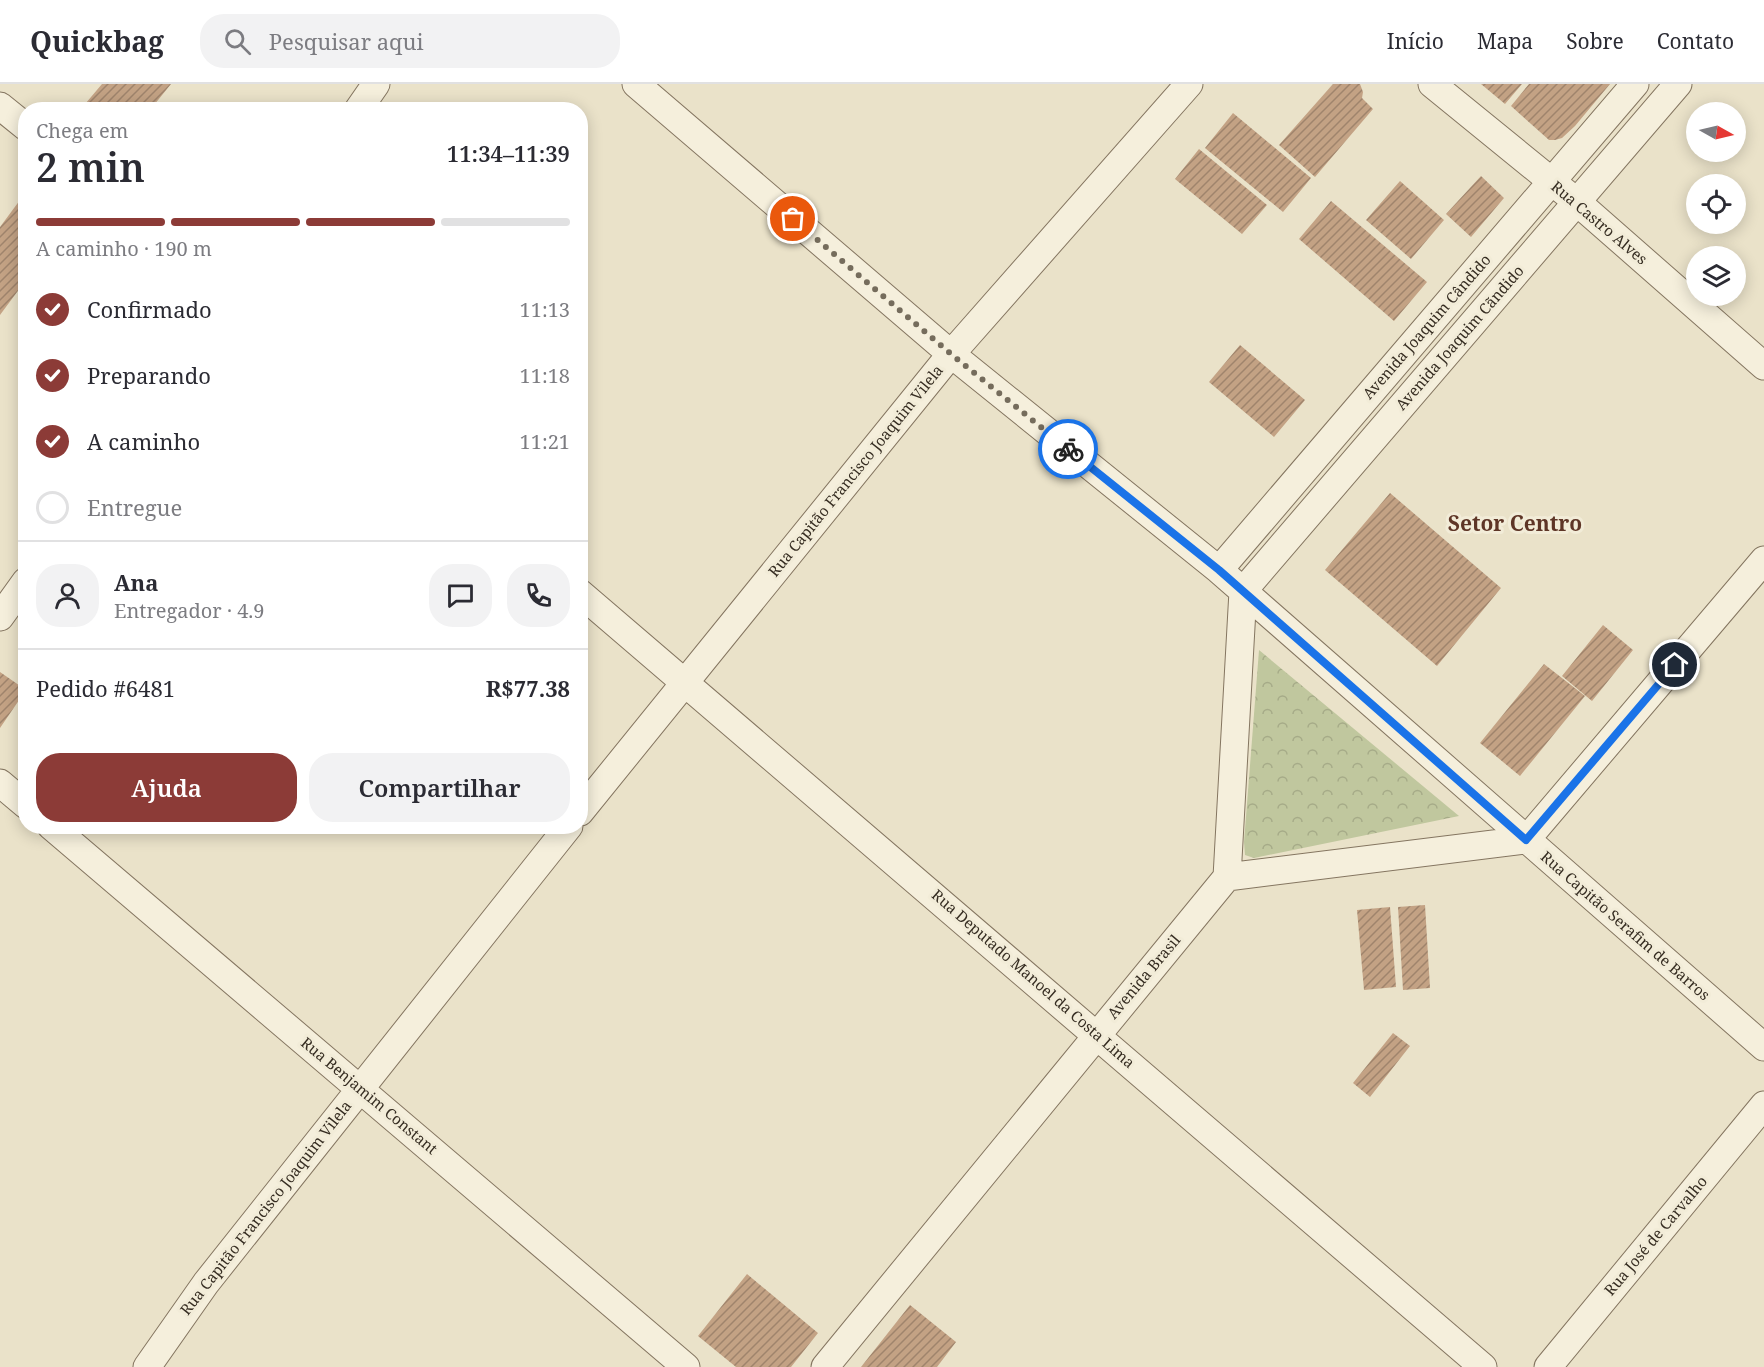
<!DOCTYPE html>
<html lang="pt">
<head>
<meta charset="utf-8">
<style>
  :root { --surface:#fff; --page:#f2f2f3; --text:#2b2b33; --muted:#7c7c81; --line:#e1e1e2; --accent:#8c3b37 }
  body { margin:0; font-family:"Noto Serif",serif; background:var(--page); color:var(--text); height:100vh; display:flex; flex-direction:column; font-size:22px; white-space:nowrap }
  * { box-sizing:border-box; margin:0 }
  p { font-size:20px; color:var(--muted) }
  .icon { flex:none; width:33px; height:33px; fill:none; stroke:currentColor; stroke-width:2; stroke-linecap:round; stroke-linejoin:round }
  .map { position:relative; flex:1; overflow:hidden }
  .details { position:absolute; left:18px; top:18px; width:570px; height:732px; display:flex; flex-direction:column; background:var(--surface); border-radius:24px; box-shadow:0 3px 15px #0003 }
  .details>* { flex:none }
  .needle { width:39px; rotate:98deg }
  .tools { position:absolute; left:1686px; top:18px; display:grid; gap:12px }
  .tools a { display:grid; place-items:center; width:60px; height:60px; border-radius:50%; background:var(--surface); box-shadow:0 3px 15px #0003; font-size:30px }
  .pin { position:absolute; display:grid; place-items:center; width:51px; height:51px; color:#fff; margin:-26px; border:3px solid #fff; border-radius:50%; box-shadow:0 2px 6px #0007 }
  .courier { position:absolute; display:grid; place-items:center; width:60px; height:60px; margin:-30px; border:4px solid #1a73e8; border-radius:50%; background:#fff; color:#222; box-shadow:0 2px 8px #0007 }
  .summary em { font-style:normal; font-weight:600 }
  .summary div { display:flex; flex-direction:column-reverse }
  .summary { display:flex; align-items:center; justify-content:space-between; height:102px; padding:0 18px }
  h1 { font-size:39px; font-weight:600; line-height:45px }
  .bar { display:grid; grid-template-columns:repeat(4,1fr); gap:9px 6px; align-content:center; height:72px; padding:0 18px }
  .bar i { height:8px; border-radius:4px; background:var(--line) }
  .bar .on { background:var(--accent) }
  .bar p { grid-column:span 4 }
  .line { display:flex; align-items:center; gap:15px; padding:0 18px; border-top:2px solid var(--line) }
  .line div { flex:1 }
  .round { display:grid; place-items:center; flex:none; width:63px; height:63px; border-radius:24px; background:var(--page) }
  ol { padding:0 18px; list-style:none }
  li { display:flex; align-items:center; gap:18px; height:66px }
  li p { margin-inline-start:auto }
  li .icon { padding:6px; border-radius:50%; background:var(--accent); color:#fff; stroke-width:4 }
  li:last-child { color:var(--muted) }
  li i { width:33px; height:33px; border:3px solid var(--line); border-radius:50% }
  .cta { display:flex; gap:12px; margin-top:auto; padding:12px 18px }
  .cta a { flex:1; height:69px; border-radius:24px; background:var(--accent); color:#fff; font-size:24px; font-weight:600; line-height:69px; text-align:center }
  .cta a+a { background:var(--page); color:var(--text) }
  header { display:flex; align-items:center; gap:36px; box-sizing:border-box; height:84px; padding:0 30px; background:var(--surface); border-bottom:2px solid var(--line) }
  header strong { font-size:28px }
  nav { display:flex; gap:33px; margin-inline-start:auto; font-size:21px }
  .search { width:420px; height:54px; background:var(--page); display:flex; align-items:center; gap:15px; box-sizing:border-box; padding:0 21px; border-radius:24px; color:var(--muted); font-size:22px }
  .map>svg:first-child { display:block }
  .park { fill:url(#park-crowns) }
  .building { fill:url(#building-hatch) }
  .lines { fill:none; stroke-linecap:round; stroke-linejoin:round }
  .street-casing { stroke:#847560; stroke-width:29 }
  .street { stroke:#f5efdc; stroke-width:27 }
  .done { stroke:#756c5c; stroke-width:6; stroke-dasharray:0 10.8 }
  .route { stroke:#1a73e8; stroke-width:8 }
  .labels { text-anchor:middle; stroke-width:6; stroke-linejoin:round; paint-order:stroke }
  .street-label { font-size:15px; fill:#362d22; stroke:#f2ecd8 }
  .district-label { font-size:21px; font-weight:bold; fill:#5e3526; stroke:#f2ecd8 }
</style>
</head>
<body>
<header>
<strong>Quickbag</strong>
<div class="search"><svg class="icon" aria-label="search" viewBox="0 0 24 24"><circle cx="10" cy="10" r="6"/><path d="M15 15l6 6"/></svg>Pesquisar aqui</div>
<nav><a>Início</a><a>Mapa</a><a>Sobre</a><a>Contato</a></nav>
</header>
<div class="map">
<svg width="1764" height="1283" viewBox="0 0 1764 1283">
  <defs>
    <pattern id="park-crowns" width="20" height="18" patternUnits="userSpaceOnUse" patternTransform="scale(1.5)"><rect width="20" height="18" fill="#c0c79e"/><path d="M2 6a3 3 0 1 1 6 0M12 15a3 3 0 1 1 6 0" fill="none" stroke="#a6ab88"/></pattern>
    <pattern id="building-hatch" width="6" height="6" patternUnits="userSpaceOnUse" patternTransform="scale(1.5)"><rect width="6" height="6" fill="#c3a284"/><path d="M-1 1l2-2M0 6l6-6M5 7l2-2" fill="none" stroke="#9f846c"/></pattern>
  </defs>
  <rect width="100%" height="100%" fill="#eae2c9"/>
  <path class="park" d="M1259,566L1459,732L1254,774L1245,771L1244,758Z"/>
  <path class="building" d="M102,0H171L150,26H80Z
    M1333,0H1360L1363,8L1362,14L1373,25L1315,93L1279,61Z
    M1481,0H1522L1505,20Z
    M1529,0H1610L1575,42L1562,54L1555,56H1549L1511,22Z
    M1233,29L1311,94L1283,128L1205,64Z
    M1199,65L1267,121L1242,150L1175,95Z
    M1481,92L1504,114L1471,153L1446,130Z
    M1400,97L1444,136L1411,175L1366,136Z
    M20,116L26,121V196L0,231V143Z
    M1331,117L1427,198L1394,237L1299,155Z
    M1240,261L1305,316L1274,353L1209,298Z
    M1390,409L1501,504L1437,582L1325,486Z
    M1603,541L1633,566L1592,617L1562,592Z
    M1544,580L1585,612L1520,692L1480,659Z
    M0,588L26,606L0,644Z
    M1425,821L1430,904L1403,906L1398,823Z
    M1390,823L1396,903L1364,906L1357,826Z
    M1393,949L1410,962L1370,1013L1353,999Z
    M747,1190L818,1249L791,1283H736L698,1252Z
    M910,1221L956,1258L937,1283H861Z"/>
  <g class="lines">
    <g class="street-casing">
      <path id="street" d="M636,0L951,270L1219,486L1764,963
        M1432,0L1577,118L1764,282
        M0,22L26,43
        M358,26L376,0
        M1219,486L1635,0
        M580,509L1483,1283
        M0,533L26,497
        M0,699L26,721
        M580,728L951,270L1189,0
        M51,742L686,1283
        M1227,793L1243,507L1678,0
        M147,1283L206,1199L569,742
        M825,1283L1227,793L1526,756L1764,476
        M1548,1283L1764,1021"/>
    </g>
    <use href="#street" class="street"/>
  </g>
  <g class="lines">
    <path class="done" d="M793,135L951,270L1068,365"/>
    <path class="route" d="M1068,365L1219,486L1526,756L1675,581"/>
  </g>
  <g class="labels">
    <g class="street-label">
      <text transform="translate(1599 139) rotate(40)" y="5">Rua Castro Alves</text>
      <text transform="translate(1427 243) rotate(-49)" y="5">Avenida Joaquim Cândido</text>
      <text transform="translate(1460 254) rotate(-49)" y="5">Avenida Joaquim Cãndido</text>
      <text transform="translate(856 387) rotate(-51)" y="5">Rua Capitão Francisco Joaquim Vilela</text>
      <text transform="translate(1625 842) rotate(41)" y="5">Rua Capitão Serafim de Barros</text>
      <text transform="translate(1144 893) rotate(-50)" y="5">Avenida Brasil</text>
      <text transform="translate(1033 895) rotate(41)" y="5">Rua Deputado Manoel da Costa Lima</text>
      <text transform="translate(369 1012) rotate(40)" y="5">Rua Benjamim Constant</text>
      <text transform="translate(266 1124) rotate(-52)" y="5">Rua Capitão Francisco Joaquim Vilela</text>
      <text transform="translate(1656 1152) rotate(-50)" y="5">Rua José de Carvalho</text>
    </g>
    <g class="district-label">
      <text x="1515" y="447">Setor Centro</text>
    </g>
  </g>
</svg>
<div class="tools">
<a><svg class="needle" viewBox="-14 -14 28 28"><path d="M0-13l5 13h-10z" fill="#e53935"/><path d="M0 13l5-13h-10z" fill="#7c7c81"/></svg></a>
<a><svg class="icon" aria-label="locate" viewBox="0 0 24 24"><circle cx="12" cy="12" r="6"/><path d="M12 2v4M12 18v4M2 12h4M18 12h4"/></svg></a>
<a><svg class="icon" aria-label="layers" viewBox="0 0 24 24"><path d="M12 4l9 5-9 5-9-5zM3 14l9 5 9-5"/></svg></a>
</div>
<div class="pin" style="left:793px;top:135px;background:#ea580c"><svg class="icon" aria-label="bag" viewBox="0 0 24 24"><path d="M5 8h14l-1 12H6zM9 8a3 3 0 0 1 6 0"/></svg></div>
<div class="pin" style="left:1675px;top:581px;background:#1f2937"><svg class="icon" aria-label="home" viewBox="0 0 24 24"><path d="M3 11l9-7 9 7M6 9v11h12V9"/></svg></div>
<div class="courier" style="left:1068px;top:365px"><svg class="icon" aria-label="bike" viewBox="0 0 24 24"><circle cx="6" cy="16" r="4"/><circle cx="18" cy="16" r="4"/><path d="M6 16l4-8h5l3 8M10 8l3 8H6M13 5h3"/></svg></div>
<section class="details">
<div class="summary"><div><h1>2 min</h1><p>Chega em</p></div><em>11:34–11:39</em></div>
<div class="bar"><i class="on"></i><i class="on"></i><i class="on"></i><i></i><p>A caminho · 190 m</p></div>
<ol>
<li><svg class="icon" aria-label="check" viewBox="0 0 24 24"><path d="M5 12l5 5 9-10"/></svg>Confirmado<p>11:13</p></li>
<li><svg class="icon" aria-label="check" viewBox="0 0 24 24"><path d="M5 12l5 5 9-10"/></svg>Preparando<p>11:18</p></li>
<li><svg class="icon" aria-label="check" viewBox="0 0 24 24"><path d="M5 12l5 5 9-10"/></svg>A caminho<p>11:21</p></li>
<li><i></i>Entregue</li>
</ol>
<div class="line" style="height:108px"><a class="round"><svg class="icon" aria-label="person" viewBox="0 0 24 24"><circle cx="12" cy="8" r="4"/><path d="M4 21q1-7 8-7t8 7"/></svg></a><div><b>Ana</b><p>Entregador · 4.9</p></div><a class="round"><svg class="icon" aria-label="chat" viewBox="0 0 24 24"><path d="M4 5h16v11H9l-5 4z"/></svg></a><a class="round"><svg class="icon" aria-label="phone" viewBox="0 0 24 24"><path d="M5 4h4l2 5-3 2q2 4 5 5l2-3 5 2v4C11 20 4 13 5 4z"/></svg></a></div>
<div class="line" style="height:78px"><div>Pedido #6481</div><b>R$77.38</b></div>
<div class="cta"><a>Ajuda</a><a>Compartilhar</a></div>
</section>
</div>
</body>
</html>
